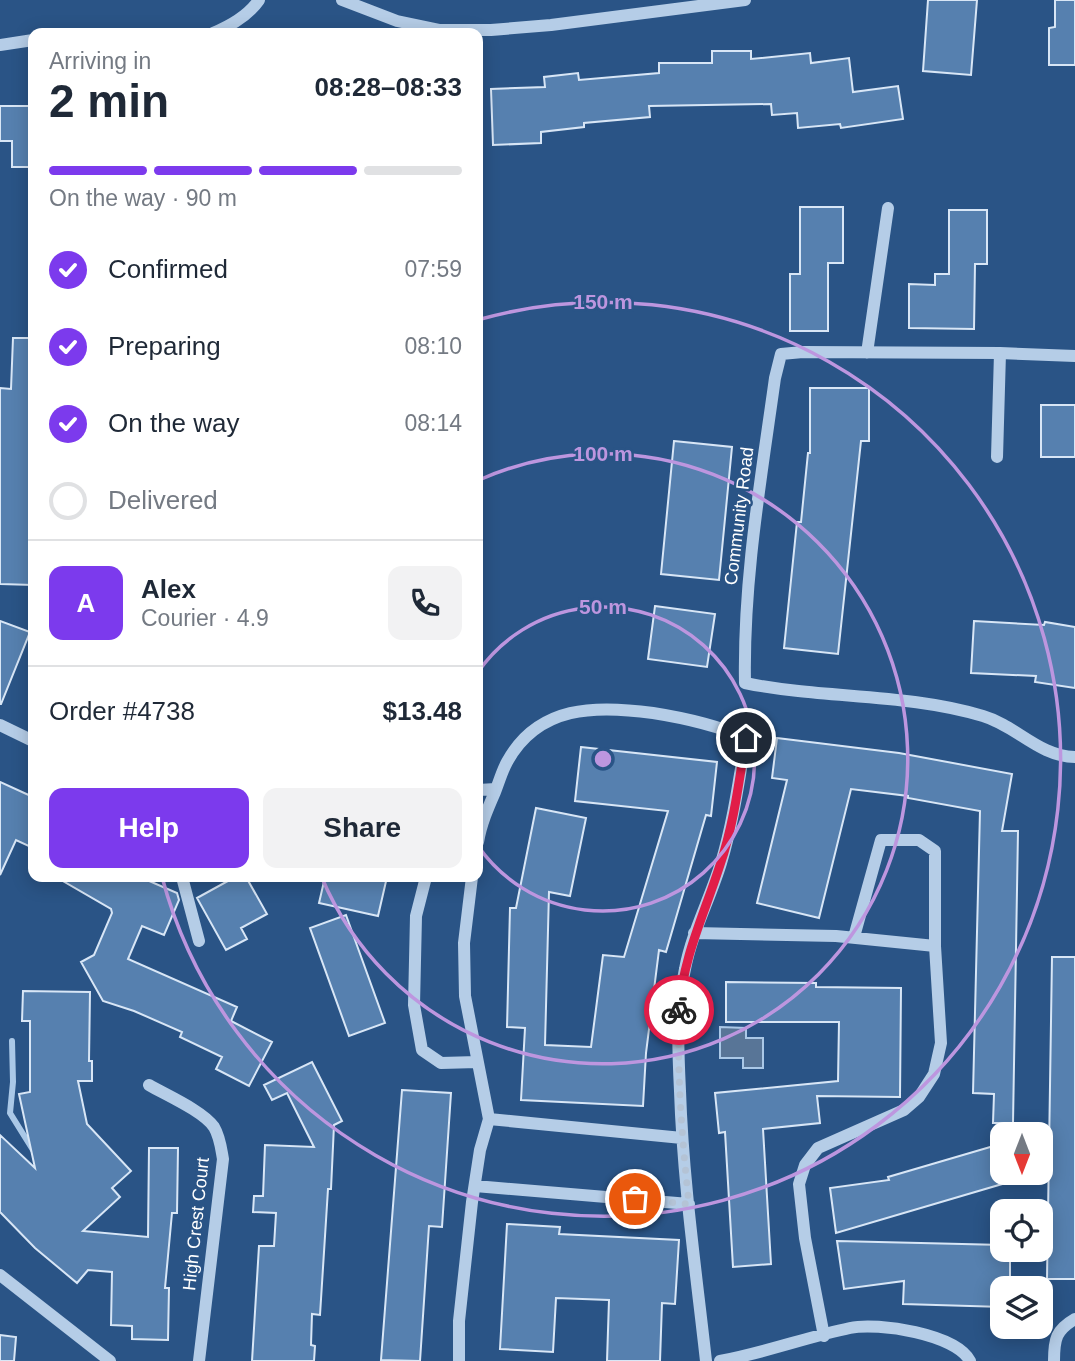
<!DOCTYPE html>
<html lang="en">
<head>
<meta charset="utf-8">
<style>
  :root { --surface:#fff; --page:#f2f2f3; --text:#1f2937; --muted:#747a83; --line:#e0e1e3; --accent:#7c3aed }
  body { margin:0; font-family:Arial,sans-serif; background:var(--page); color:var(--text); height:100vh; display:flex; flex-direction:column; font-size:26px; white-space:nowrap }
  * { box-sizing:border-box; margin:0 }
  p { font-size:23px; color:var(--muted) }
  .icon { flex:none; width:38px; height:38px; fill:none; stroke:currentColor; stroke-width:2; stroke-linecap:round; stroke-linejoin:round }
  .map { position:relative; flex:1; overflow:hidden }
  .details { position:absolute; left:28px; top:28px; width:455px; height:854px; display:flex; flex-direction:column; background:var(--surface); border-radius:14px; box-shadow:0 4px 18px #0003 }
  .details>* { flex:none }
  .needle { width:46px; rotate:180deg }
  .buttons { position:absolute; left:990px; top:1122px; display:grid; gap:14px }
  .buttons a { display:grid; place-items:center; width:63px; height:63px; border-radius:14px; background:var(--surface); box-shadow:0 4px 18px #0003; font-size:35px }
  .pin { position:absolute; display:grid; place-items:center; width:60px; height:60px; color:#fff; margin:-30px; border:4px solid #fff; border-radius:50%; box-shadow:0 2px 7px #0007 }
  .courier { position:absolute; display:grid; place-items:center; width:70px; height:70px; margin:-35px; border:5px solid #e11d48; border-radius:50%; background:#fff; color:#222; box-shadow:0 2px 9px #0007 }
  .summary em { font-style:normal; font-weight:700 }
  .summary div { display:flex; flex-direction:column-reverse }
  .summary { display:flex; align-items:center; justify-content:space-between; height:119px; padding:0 21px }
  h1 { font-size:46px; font-weight:700; line-height:52px }
  .bar { display:grid; grid-template-columns:repeat(4,1fr); gap:10px 7px; align-content:center; height:84px; padding:0 21px }
  .bar i { height:9px; border-radius:5px; background:var(--line) }
  .bar .selected { background:var(--accent) }
  .bar p { grid-column:span 4 }
  .line { display:flex; align-items:center; gap:18px; padding:0 21px; border-top:2px solid var(--line) }
  .line div { flex:1 }
  .round { display:grid; place-items:center; flex:none; width:74px; height:74px; border-radius:14px; background:var(--page) }
  ol { padding:0 21px; list-style:none }
  li { display:flex; align-items:center; gap:21px; height:77px }
  li p { margin-inline-start:auto }
  li .icon { padding:7px; border-radius:50%; background:var(--accent); color:#fff; stroke-width:4 }
  li:last-child { color:var(--muted) }
  li i { width:38px; height:38px; border:4px solid var(--line); border-radius:50% }
  .cta { display:flex; gap:14px; margin-top:auto; padding:14px 21px }
  .cta a { flex:1; height:80px; border-radius:14px; background:var(--accent); color:#fff; font-size:28px; font-weight:700; line-height:80px; text-align:center }
  .cta a+a { background:var(--page); color:var(--text) }
  .map>svg:first-child { display:block }
  .water { fill:#587597; stroke:#aac8e7; stroke-width:2 }
  .lines { fill:none; stroke-linecap:round; stroke-linejoin:round }
  .stream { stroke:#aac8e7; stroke-width:6 }
  .building { fill:#5680af; stroke:#d8e6f6; stroke-width:2 }
  .minor { stroke:#b5cde7; stroke-width:12 }
  .done { stroke:#b4c3d5; stroke-width:7; stroke-dasharray:0 12.6 }
  .route { stroke:#e11d48; stroke-width:9 }
  .ring { fill:none; stroke:#bd96df; stroke-width:3.5 }
  .labels { text-anchor:middle; stroke-width:5; stroke-linejoin:round; paint-order:stroke }
  .street-label { font-size:18px; fill:#fff; stroke:#2a5486 }
  .centre { fill:#bd96df; stroke:#2a5486; stroke-width:3.5 }
  .ring-label { font-size:21px; text-anchor:middle; font-weight:bold; fill:#bd96df; stroke:#2a5486; stroke-width:5; stroke-linejoin:round; paint-order:stroke }
</style>
</head>
<body>
<div class="map">
<svg width="1075" height="1361" viewBox="0 0 1075 1361">
  <rect width="100%" height="100%" fill="#2a5486"/>
  <path class="water" d="M720,1027L746,1028V1038H763V1068H743V1058H720Z"/>
  <g class="lines">
    <path class="stream" d="M12,1041L13,1082L10,1113L33,1150"/>
  </g>
  <path class="building" d="M928,0H977L971,75L923,71Z
    M1055,0H1075V65H1049V28L1055,27Z
    M712,51H751V59L810,53L811,63L849,58L853,92L898,86L903,119L841,128L840,124L798,128L797,113L772,115L771,104L649,106L650,117L584,123V127L541,132V143L493,145L491,89L545,87L544,77L578,73L579,80L659,73V63H712Z
    M0,106H33V167H12V141H0Z
    M800,207H843V263H828V331H790V274H800Z
    M949,210H987V264H975L974,329L909,328V284L935,285V274H949Z
    M13,338H33V585L0,584V388L11,389Z
    M810,388H869V441H861L838,654L784,648L797,522H801L808,453H810Z
    M1041,405H1075V457H1041Z
    M674,441L732,447L719,580L661,574Z
    M655,606L715,614L707,667L648,659Z
    M0,621L30,632L1,704H0Z
    M974,621L1044,625L1045,622L1075,627V688L1035,682L1036,676L971,673Z
    M777,738L899,753L1012,774L1002,831H1018L1013,1123H993L994,1094L973,1093L980,811L908,798V796L851,789L819,918L757,903L787,780L772,778Z
    M581,747L717,762L711,816L706,815L666,952L659,950L646,1053L643,1106L521,1100L525,1028L507,1027L510,908H516L536,808L586,818L570,896L549,892L545,1045L591,1047L603,955L624,957L668,811L575,801Z
    M0,782L33,797V848L16,840L0,875Z
    M56,877H140L177,893L179,900L164,935L142,926L128,959L237,1007L231,1021L272,1042L249,1086L216,1069L222,1057L180,1037L182,1032L134,1011L103,1001L81,962L94,955L112,913L111,909Z
    M235,877H246L267,914L241,928L247,939L226,950L197,898Z
    M325,877H387L378,916L319,903Z
    M346,915L385,1023L349,1036L310,928Z
    M1052,957H1075V1279H1047Z
    M726,982L816,983V987L901,988L900,1097L817,1096L820,1123L763,1129L771,1264L733,1267L725,1132L719,1133L715,1093L838,1081L839,1022H726Z
    M23,991L90,992L89,1061H92V1081H78L87,1124L131,1171L112,1188L120,1197L83,1231L148,1237L149,1148H178L177,1213H172L165,1288H169L168,1340L132,1339V1326L111,1325L112,1272L88,1270L77,1283L35,1248L0,1212V1135L35,1168L19,1094L30,1092V1021H22Z
    M312,1062L342,1121L334,1125L331,1189H328L320,1315L312,1314L311,1345L315,1346L314,1361H252L259,1246H274L276,1213L253,1212L254,1196H263L265,1145L314,1147L287,1093L272,1100L264,1085Z
    M402,1090L451,1093L442,1227L429,1226L420,1361L381,1360Z
    M997,1145L1003,1163V1172H1006L1009,1182L836,1233L830,1188L889,1180L888,1177Z
    M507,1224L560,1227L559,1234L679,1240L675,1304L662,1303L660,1361H607L609,1300L556,1298L553,1352L500,1349Z
    M837,1241L1003,1245V1250H1010V1288H1003V1307L903,1304L904,1281L844,1289Z
    M0,1335L16,1337L14,1361H0Z"/>
  <g class="lines">
    <path class="minor" d="M342,0L397,21L440,30H491L551,25L745,0
      M213,33C230,26 248,16 259,0
      M0,45L33,40
      M867,353L888,208
      M1075,356L1000,353L803,352L781,354L775,378C761,479 743,581 745,683C823,699 907,693 983,716C1017,726 1038,756 1075,757
      M997,457L1000,353
      M0,725L33,741
      M478,790L496,789
      M478,842C481,824 488,808 495,792C499,782 502,771 507,762C538,705 596,705 653,713C685,718 716,725 746,738C739,780 733,823 721,863C710,899 692,932 685,969C676,1009 678,1050 680,1091C683,1181 696,1271 706,1361
      M182,877L199,941
      M426,877L416,916L414,1005L422,1050L441,1063L477,1062
      M694,933L836,936L935,946L941,1043L934,1074L919,1097L904,1110L818,1148L805,1165L799,1184L805,1238L824,1336
      M854,937L881,840H919L935,851V946
      M149,1085C166,1095 203,1111 214,1127C220,1137 221,1148 223,1159L199,1361
      M489,1119L682,1138
      M475,1186L689,1204
      M0,1275L110,1361
      M459,1361V1321L472,1202L480,1150L489,1119L465,996L464,943L472,877
      M720,1361C764,1353 807,1337 850,1328C878,1322 956,1334 970,1361
      M1054,1361C1054,1339 1056,1330 1075,1319"/>
  </g>
  <g class="lines">
    <path class="done" d="M635,1199L689,1204C682,1140 677,1075 679,1010"/>
    <path class="route" d="M679,1010C683,957 704,915 720,865C734,824 739,781 746,738"/>
  </g>
  <g class="ring">
    <path d="M478 672A152 152 0 1 1 478 846"/>
    <path d="M479 480A305 305 0 1 1 322 878"/>
    <path d="M481 319A457 457 0 1 1 162 877"/>
  </g>
  <g class="labels">
    <g class="street-label">
      <text transform="translate(739 516) rotate(-83)" y="6">Community Road</text>
      <text transform="translate(196 1224) rotate(-84)" y="6">High Crest Court</text>
    </g>
  </g>
  <circle cx="603" cy="759" r="10" class="centre"/>
  <g class="ring-label">
    <text x="603" y="309">150 m</text>
    <text x="603" y="461">100 m</text>
    <text x="603" y="614">50 m</text>
  </g>
</svg>
<div class="buttons">
<a><svg class="needle" viewBox="-14 -14 28 28"><path d="M0-13l5 13h-10z" fill="#e53935"/><path d="M0 13l5-13h-10z" fill="#747a83"/></svg></a>
<a><svg class="icon" aria-label="locate" viewBox="0 0 24 24"><circle cx="12" cy="12" r="6"/><path d="M12 2v4M12 18v4M2 12h4M18 12h4"/></svg></a>
<a><svg class="icon" aria-label="layers" viewBox="0 0 24 24"><path d="M12 4l9 5-9 5-9-5zM3 14l9 5 9-5"/></svg></a>
</div>
<div class="pin" style="left:635px;top:1199px;background:#ea580c"><svg class="icon" aria-label="bag" viewBox="0 0 24 24"><path d="M5 8h14l-1 12H6zM9 8a3 3 0 0 1 6 0"/></svg></div>
<div class="pin" style="left:746px;top:738px;background:#1f2937"><svg class="icon" aria-label="home" viewBox="0 0 24 24"><path d="M3 11l9-7 9 7M6 9v11h12V9"/></svg></div>
<div class="courier" style="left:679px;top:1010px"><svg class="icon" aria-label="bike" viewBox="0 0 24 24"><circle cx="6" cy="16" r="4"/><circle cx="18" cy="16" r="4"/><path d="M6 16l4-8h5l3 8M10 8l3 8H6M13 5h3"/></svg></div>
<section class="details">
<div class="summary"><div><h1>2 min</h1><p>Arriving in</p></div><em>08:28–08:33</em></div>
<div class="bar"><i class="selected"></i><i class="selected"></i><i class="selected"></i><i></i><p>On the way · 90 m</p></div>
<ol>
<li><svg class="icon" aria-label="check" viewBox="0 0 24 24"><path d="M5 12l5 5 9-10"/></svg>Confirmed<p>07:59</p></li>
<li><svg class="icon" aria-label="check" viewBox="0 0 24 24"><path d="M5 12l5 5 9-10"/></svg>Preparing<p>08:10</p></li>
<li><svg class="icon" aria-label="check" viewBox="0 0 24 24"><path d="M5 12l5 5 9-10"/></svg>On the way<p>08:14</p></li>
<li><i></i>Delivered</li>
</ol>
<div class="line" style="height:126px"><b class="round" style="background:var(--accent);color:#fff">A</b><div><b>Alex</b><p>Courier · 4.9</p></div><a class="round"><svg class="icon" aria-label="phone" viewBox="0 0 24 24"><path d="M5 4h4l2 5-3 2q2 4 5 5l2-3 5 2v4C11 20 4 13 5 4z"/></svg></a></div>
<div class="line" style="height:91px"><div>Order #4738</div><b>$13.48</b></div>
<div class="cta"><a>Help</a><a>Share</a></div>
</section>
</div>
</body>
</html>
